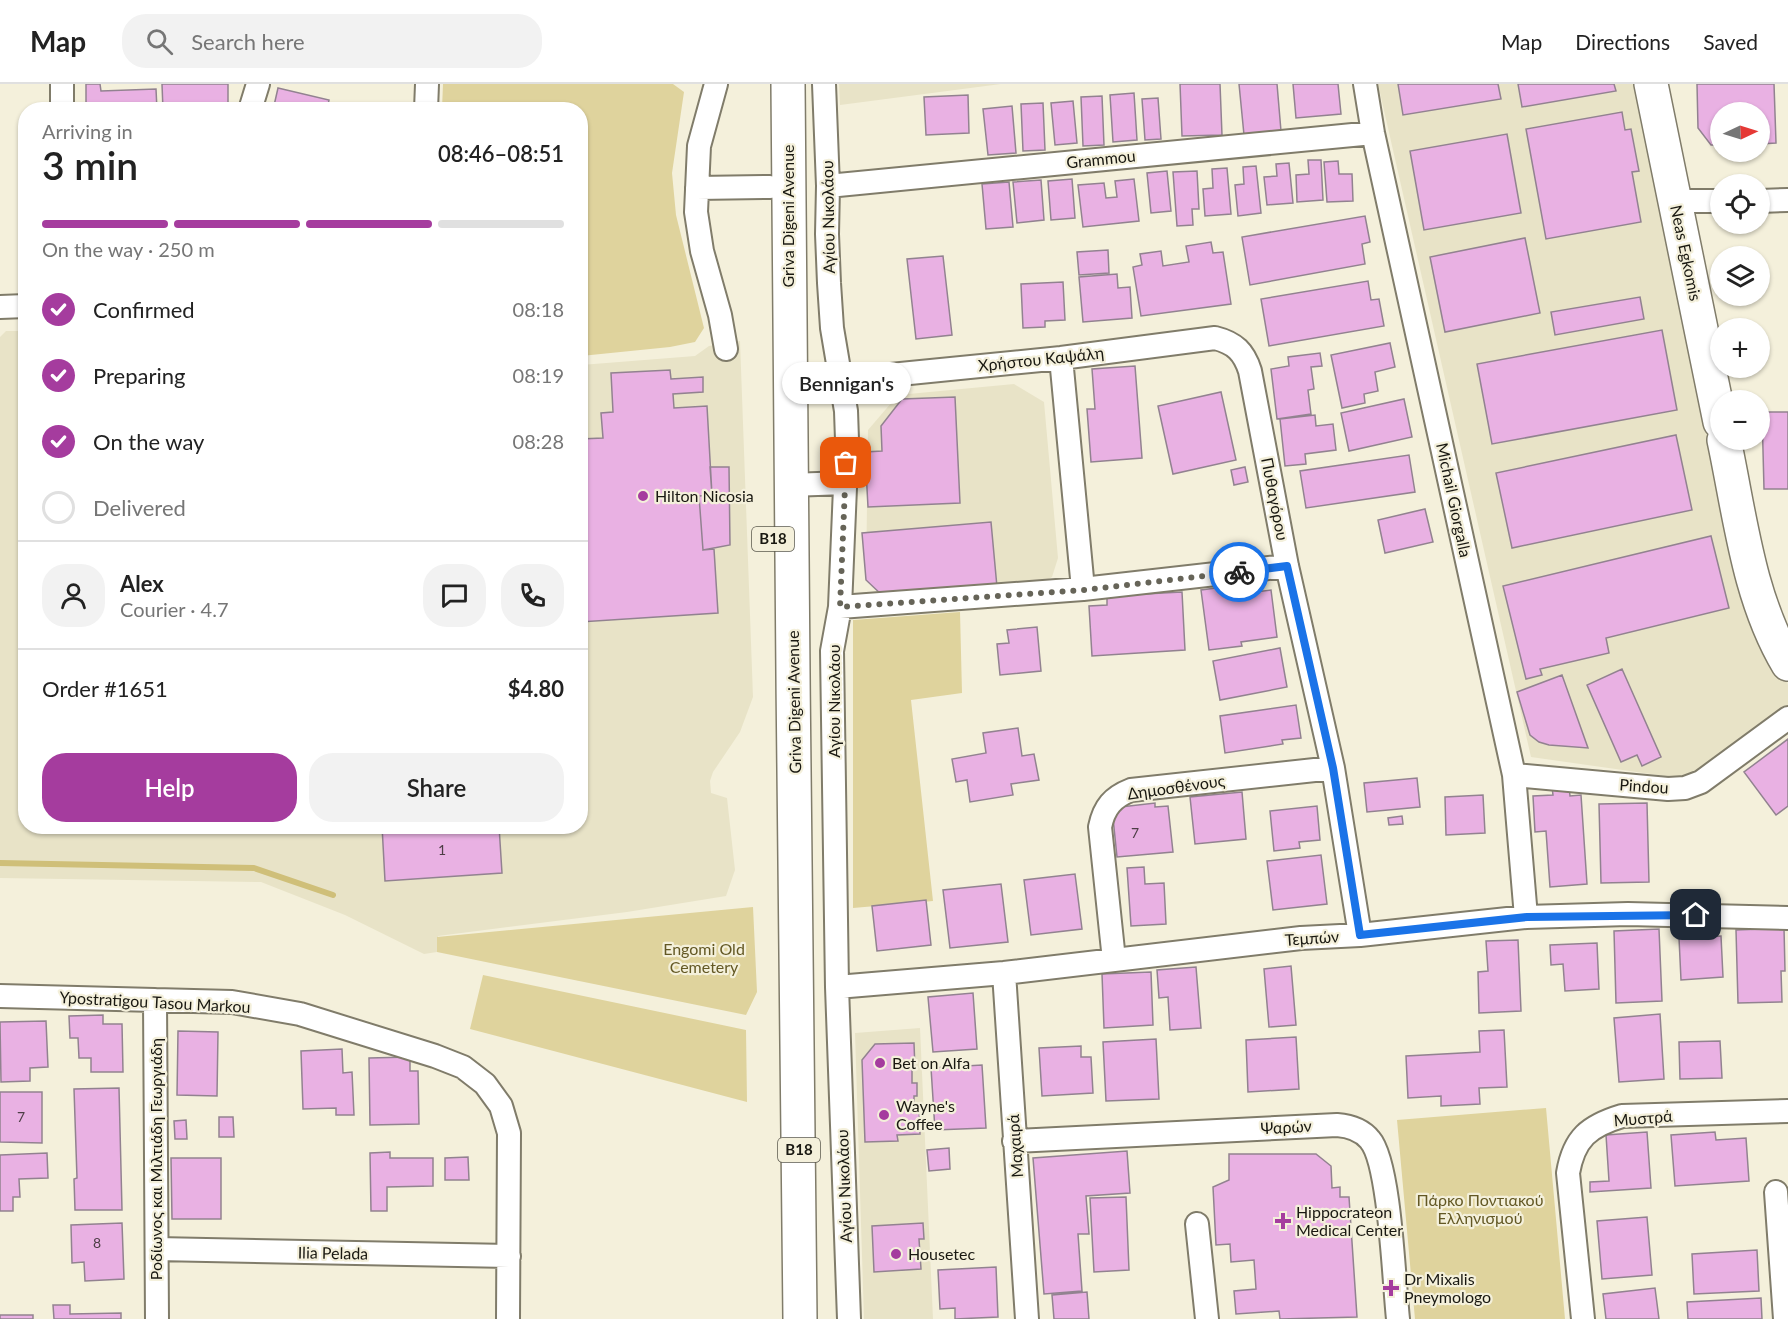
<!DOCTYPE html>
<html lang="en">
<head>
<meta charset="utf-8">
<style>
  :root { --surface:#fff; --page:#f2f2f2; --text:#222; --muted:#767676; --line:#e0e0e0; --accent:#a53c9e }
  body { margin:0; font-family:Lato,sans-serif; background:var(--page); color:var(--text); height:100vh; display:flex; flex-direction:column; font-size:22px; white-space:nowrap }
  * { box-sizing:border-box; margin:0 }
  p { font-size:20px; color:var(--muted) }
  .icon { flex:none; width:33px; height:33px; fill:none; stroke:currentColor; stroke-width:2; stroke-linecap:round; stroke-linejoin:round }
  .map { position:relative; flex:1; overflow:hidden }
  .details { position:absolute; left:18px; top:18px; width:570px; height:732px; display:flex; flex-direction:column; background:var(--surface); border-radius:24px; box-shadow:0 2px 4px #0004 }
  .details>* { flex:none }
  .needle { width:39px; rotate:86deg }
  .buttons { position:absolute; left:1710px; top:18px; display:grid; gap:12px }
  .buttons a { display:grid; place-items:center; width:60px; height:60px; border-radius:50%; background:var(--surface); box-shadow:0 2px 4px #0004; font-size:30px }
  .pin { position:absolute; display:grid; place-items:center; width:51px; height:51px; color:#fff; margin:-26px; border-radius:12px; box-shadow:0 3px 9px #0006 }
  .courier { position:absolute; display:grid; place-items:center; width:60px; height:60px; margin:-30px; border:4px solid #1a73e8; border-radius:50%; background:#fff; color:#222; box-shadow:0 2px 8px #0007 }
  .bubble { position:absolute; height:42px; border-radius:21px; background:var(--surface); box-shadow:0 2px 4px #0004; font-size:20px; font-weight:600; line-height:42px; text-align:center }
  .head em { font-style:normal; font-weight:600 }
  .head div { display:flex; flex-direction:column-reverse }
  .head { display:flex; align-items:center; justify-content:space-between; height:102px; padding:0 24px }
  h1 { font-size:39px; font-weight:600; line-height:45px }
  .bar { display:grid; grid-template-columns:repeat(4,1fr); gap:9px 6px; align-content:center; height:72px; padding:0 24px }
  .bar i { height:8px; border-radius:4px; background:var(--line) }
  .bar .active { background:var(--accent) }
  .bar p { grid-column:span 4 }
  .line { display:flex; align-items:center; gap:15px; padding:0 24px; border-top:2px solid var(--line) }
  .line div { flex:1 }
  .round { display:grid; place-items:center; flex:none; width:63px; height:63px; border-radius:24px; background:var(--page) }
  ol { padding:0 24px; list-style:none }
  li { display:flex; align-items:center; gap:18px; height:66px }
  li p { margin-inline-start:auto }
  li .icon { padding:6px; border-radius:50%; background:var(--accent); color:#fff; stroke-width:4 }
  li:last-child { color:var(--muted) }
  li i { width:33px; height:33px; border:3px solid var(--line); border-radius:50% }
  .action { display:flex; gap:12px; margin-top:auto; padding:12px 24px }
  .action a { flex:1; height:69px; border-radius:24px; background:var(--accent); color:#fff; font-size:24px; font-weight:600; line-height:69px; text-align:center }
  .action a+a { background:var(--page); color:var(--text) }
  header { display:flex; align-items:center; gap:36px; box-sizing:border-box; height:84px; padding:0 30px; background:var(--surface); border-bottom:2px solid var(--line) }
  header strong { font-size:28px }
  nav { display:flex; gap:33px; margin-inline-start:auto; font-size:21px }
  .search { width:420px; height:54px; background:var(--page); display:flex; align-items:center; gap:15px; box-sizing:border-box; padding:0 21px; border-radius:24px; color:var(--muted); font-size:22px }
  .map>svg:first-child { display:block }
  .built { fill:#e8e3c7 }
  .green { fill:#dfd39d }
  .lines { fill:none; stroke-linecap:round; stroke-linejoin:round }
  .stream { stroke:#cfbf79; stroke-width:6 }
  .building { fill:#e9b1e3; stroke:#928290; stroke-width:1.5 }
  .street-casing { stroke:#807c6a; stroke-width:26 }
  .secondary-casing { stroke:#807c6a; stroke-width:36 }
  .primary-casing { stroke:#807c6a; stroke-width:36 }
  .street { stroke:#fff; stroke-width:22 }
  .secondary { stroke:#fff; stroke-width:33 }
  .primary { stroke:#fff; stroke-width:33 }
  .done { stroke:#666458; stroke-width:6; stroke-dasharray:0 10.8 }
  .route { stroke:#1a73e8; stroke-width:8 }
  .poi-dot { fill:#a53c9e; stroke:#f4f0db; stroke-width:2 }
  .labels { text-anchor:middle; stroke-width:4.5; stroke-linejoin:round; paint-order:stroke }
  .number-label { font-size:14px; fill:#4d3e46 }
  .shield { fill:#f4f0db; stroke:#5b594e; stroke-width:1.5 }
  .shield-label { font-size:15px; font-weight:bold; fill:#191811 }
  .street-label { font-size:16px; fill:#191811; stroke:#f4f0db }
  .poi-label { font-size:16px; fill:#191811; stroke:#f4f0db; text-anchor:start }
  .park-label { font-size:16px; fill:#635824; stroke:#f4f0db }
</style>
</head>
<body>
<header>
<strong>Map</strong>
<div class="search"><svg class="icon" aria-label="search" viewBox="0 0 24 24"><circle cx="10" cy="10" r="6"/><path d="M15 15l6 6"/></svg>Search here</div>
<nav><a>Map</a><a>Directions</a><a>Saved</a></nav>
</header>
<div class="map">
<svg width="1788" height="1235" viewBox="0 0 1788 1235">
  <rect width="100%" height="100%" fill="#f4f0db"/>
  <path class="built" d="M839,0H1001L840,21Z
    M1378,0H1644L1788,601V621L1686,695L1531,673Z
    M6,247H26V742H580L581,281L695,272L709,262L740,257L753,613L740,648L713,688L710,697L711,709L727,714L735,786L726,812L627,828L438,852L437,868L424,870L345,831L261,798L0,794V253Z
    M1014,300L1044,318L1058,474L1052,493L1033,503L884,513L866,496L868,346L898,311Z
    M920,944L933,1235H864L855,949Z"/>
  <path class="green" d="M443,0H673L684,8L672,89L676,131L704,244L695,258L670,263L581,272L580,26L442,25Z
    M960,528L962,609L911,616L933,817L853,824V536Z
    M753,823L757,908L746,931L437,868V853Z
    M483,891L746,946L747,1018L470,945Z
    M1546,1024L1565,1235H1415L1397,1036Z"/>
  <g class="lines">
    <path class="stream" d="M0,779L254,784L333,811"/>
  </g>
  <path class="building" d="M86,0H100L101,7L156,5L157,26H86Z
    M162,0H228V19L184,21V26H163Z
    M1180,0H1220L1222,51L1182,52Z
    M1239,0H1277L1281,47L1244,51Z
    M1293,0H1338L1341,30L1296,34Z
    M1398,0H1498L1501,15L1403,31Z
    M1518,0H1614L1616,7L1522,23Z
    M1697,0H1774L1776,59L1760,60V28H1720V61H1711L1698,44Z
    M278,4L329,16L327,26H273Z
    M1134,9L1137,56L1113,58L1110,11Z
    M968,11L969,49L926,51L924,13Z
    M1102,12L1104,61L1083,62L1081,13Z
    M1158,14L1161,55L1145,56L1142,15Z
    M1073,17L1077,59L1055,61L1051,19Z
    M1043,19L1045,66L1023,67L1021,20Z
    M1012,22L1016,69L988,71L983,25Z
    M1622,28L1625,46L1631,45L1639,87L1632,88L1641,138L1546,155L1526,45Z
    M1507,50L1521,129L1424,146L1410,67Z
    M1308,76H1321L1323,116L1297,118L1296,91L1309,90Z
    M1338,77L1339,90H1352L1353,117L1327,118L1324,78Z
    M1289,79L1293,119L1267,121L1264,93L1277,92L1276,80Z
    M1256,82L1261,129L1238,132L1235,101L1244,100L1243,83Z
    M1227,84L1231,130L1205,132L1203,105L1213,104L1212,85Z
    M1167,87L1171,127L1151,129L1147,89Z
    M1197,87L1199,125H1192L1193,141L1177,142L1173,88Z
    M1072,95L1075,134L1051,136L1048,97Z
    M1134,95L1139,137L1083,143L1078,101L1104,99L1106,114L1117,113L1115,97Z
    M1041,96L1044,136L1017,139L1013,98Z
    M1009,98L1013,143L986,145L982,100Z
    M1365,132L1370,158L1362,160L1365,180L1250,201L1242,153Z
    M1525,154L1540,229L1445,248L1430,173Z
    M1211,158L1213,169L1223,168L1231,220L1141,232L1133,183L1142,181L1140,170L1161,167L1163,182L1189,178L1186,162Z
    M1108,166L1109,189L1079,191L1077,168Z
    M943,172L952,251L916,255L907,175Z
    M1117,190L1118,204L1130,203L1132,234L1083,238L1079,193Z
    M1368,197L1371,216L1379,215L1384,242L1269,262L1261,215Z
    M1063,198L1065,236L1045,237V243L1023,244L1021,200Z
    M1640,213L1644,235L1555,251L1551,228Z
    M1662,246L1677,326L1492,360L1477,280Z
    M1390,259L1395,283L1375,288L1378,307L1364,310L1365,319L1342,324L1331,271Z
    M1320,269L1322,282L1311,283L1314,305L1308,306L1311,330L1277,335L1271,285L1289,282L1288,273Z
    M1135,282L1142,374L1091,378L1087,325H1095L1092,285Z
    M670,286L671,295L703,293V308L673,310L674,324L707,322L712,411L699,412L703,466L714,465L718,529L580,538V355L603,354L601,329L613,328L611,289Z
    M1221,308L1236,376L1173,390L1158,322Z
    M955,313L960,419L868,423L865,368L882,367L881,342L902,315Z
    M1404,315L1412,353L1349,367L1341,329Z
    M1762,328H1788V405H1764Z
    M1315,331L1316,342L1333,340L1336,366L1305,370L1306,380L1285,382L1280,335Z
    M1676,351L1692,426L1512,464L1496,389Z
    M1409,371L1415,408L1306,424L1300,387Z
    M710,383H729L730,461L703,466L699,412L712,411Z
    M1245,383L1248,398L1234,401L1231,386Z
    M1425,425L1433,458L1385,469L1378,436Z
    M991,438L997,503L884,513L866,496L862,449Z
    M1711,452L1729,524L1606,554L1609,569L1540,585L1542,591L1526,595L1503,502Z
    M1231,502L1232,511L1271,506L1277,553L1241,558L1242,562L1209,566L1201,506Z
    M1182,508L1185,566L1092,572L1089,522L1107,521V512Z
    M1037,543L1041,587L1000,591L997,560L1009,559L1007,546Z
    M1280,564L1287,603L1220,616L1213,577Z
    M580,574L587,669H580Z
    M1622,585L1661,673L1642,682L1637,671L1621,678L1587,601Z
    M1562,591L1588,664L1549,661L1539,658L1530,651L1517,608Z
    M1296,621L1301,654L1282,656L1283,660L1225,669L1220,632Z
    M1018,644L1022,672L1034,670L1039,696L1011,700L1013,711L970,718L967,696L956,698L952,675L986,669L983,649Z
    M1788,655V722L1776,731L1744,688Z
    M1417,694L1420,723L1367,728L1364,699Z
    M1569,702L1570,712L1581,711L1587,800L1550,803L1546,747L1535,748L1533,712L1553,711L1552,703Z
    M1242,708L1246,755L1195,760L1190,713Z
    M1483,711L1485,749L1446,751L1445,713Z
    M1155,719V723L1168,722L1173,768L1117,773L1112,724Z
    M1647,719L1649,798L1601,799L1599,720Z
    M1317,722L1320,756L1299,758L1300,764L1274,767L1270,727Z
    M1402,732L1403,740L1389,741L1388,734Z
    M382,742H499L502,789L385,797Z
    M1321,771L1327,820L1273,826L1267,777Z
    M1144,783L1145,800L1164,799L1166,840L1131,842L1127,784Z
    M1075,790L1082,845L1031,851L1024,796Z
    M1001,800L1008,858L950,864L943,806Z
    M926,816L931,861L877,867L872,822Z
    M1784,844L1785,887H1781L1782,918L1738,919L1736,846Z
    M1659,845L1662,917L1616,919L1614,847Z
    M1721,852L1723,893L1681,896L1679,854Z
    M1518,856L1521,927L1479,929L1478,888L1488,887L1486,857Z
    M1597,859L1599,905L1565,907L1563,880L1551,881L1550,861Z
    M1291,882L1296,941L1269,943L1264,885Z
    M1196,883L1201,944L1170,946L1168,913L1159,914L1157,886Z
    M1151,888L1153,941L1104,944L1102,890Z
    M973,909L977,965L933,968L928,913Z
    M1660,930L1664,995L1619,998L1614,934Z
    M103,931V940H122L123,988H91V974H79L78,954H70L69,932Z
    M46,937L48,983L30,984V997L1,998L0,938Z
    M1504,946L1507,1003L1479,1004L1480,1020L1441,1022V1012L1408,1014L1406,972L1480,968L1479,947Z
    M178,947L218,948L217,1012L177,1011Z
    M1296,953L1299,1005L1248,1008L1246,956Z
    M1156,955L1159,1015L1106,1017L1103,958Z
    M1720,957L1722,994L1680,995L1679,958Z
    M914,959L915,986H912V999H917V1012H914V1022H919L920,1050L897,1051L898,1057L865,1058L862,976L875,960Z
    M1081,962V973H1091L1093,1009L1042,1012L1039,964Z
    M342,965L343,989L352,988L354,1031H336V1024L303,1025L301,967Z
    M410,973V987H418L419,1040L370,1041L369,974Z
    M982,981L986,1044L935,1046L931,984Z
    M119,1004L122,1126H75L74,1095L77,1094L74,1005Z
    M0,1008H42V1059L0,1058Z
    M219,1033H233L234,1053H219Z
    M186,1036L187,1055H175L174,1037Z
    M1647,1048L1651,1104L1590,1108V1098L1609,1097L1606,1051Z
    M1715,1048L1716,1056L1746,1054L1749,1097L1675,1102L1671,1051Z
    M949,1064L950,1085L929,1087L927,1066Z
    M1127,1067L1130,1109L1086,1112L1089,1150H1078L1082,1207L1044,1210L1033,1074Z
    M390,1068V1074H433V1102L387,1103V1127H371L370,1069Z
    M47,1069L48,1094L19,1095L20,1113H13V1127H0V1071Z
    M1229,1070H1316L1331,1082L1332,1104L1340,1103V1113H1349L1357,1233L1280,1235L1279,1227L1236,1230L1234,1207L1256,1205L1254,1176L1231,1178L1230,1160L1216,1161L1213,1103L1229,1096Z
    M468,1073L469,1096H445V1074Z
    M171,1074H221V1135H172Z
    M1126,1113L1129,1186L1094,1188L1090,1114Z
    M1647,1133L1652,1191L1602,1195L1597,1137Z
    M122,1139L124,1195L85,1197L84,1178L72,1179L71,1141Z
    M923,1139L924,1155H919L921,1185L874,1188L872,1142Z
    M1757,1166L1759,1207L1694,1210L1692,1170Z
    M996,1183L998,1233L955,1235V1224L940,1225L938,1186Z
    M1655,1204L1659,1235H1606L1603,1210Z
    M1087,1208L1089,1235H1054L1052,1211Z
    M1761,1214L1762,1235H1688L1687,1218Z
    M53,1221H70V1230L121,1229V1235H54Z
    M0,1231H33V1235H0Z"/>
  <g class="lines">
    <g class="street-casing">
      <path id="street" d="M716,0L699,62L696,128L702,167L720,231L726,265
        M824,0L828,102L827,150L829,199L832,244L846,327L847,356L840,523L832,567L837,903L849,1235
        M1365,0L1373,49L1514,691L1526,833
        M62,26V0
        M250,26L258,0
        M426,26L427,0
        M828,102L1373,49
        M697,104L770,103
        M1675,117H1720
        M1760,117L1788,116
        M0,223L26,222
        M1061,274L1083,505
        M840,296L1061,274L1215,254C1235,259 1244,268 1250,287L1287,482L1333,684L1360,851
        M790,401L845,399
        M840,523L1083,505L1287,482
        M1514,691L1668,705L1685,704L1701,698L1788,634
        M1114,876L1100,743C1104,723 1113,713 1131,706L1333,684
        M1004,889L1027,1235
        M837,903L1004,889L1301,854L1360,851L1526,833L1628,830L1788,834
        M0,912L232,918L300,930L435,972L463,983L485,1000L501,1022L509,1049L508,1235
        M155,916L157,1235
        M1014,1057L1337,1041C1350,1042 1362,1046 1370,1056C1390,1079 1394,1199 1398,1235
        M1776,1108L1785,1235
        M1197,1140L1207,1235
        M157,1165L509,1172
        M1583,1235L1568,1089C1574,1054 1589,1042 1622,1032L1788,1027"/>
    </g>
    <g class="secondary-casing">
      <path id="secondary" d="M1651,0L1720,338
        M1724,356C1740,431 1748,513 1788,580"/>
    </g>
    <g class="primary-casing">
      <path id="primary" d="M788,0C790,412 796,823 800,1235"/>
    </g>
    <use href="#street" class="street"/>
    <use href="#secondary" class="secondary"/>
    <use href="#primary" class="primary"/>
  </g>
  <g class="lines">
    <path class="done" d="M846,379L840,523L1083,506L1239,488"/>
    <path class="route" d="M1239,488L1287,482L1333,684L1360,851L1527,833L1696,831"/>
  </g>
  <g class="poi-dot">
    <circle cx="643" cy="412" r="6"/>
    <circle cx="880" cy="979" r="6"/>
    <circle cx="884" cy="1031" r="6"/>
    <path d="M1280 1128h6v6h6v6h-6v6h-6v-6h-6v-6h6z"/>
    <circle cx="896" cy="1170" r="6"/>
    <path d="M1388 1195h6v6h6v6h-6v6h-6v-6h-6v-6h6z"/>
  </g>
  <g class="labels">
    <g class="number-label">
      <text x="1135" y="754">7</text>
      <text x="442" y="771">1</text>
      <text x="21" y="1038">7</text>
      <text x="97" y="1164">8</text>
    </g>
    <g class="shield">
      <rect x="752" y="443" width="42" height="24" rx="4.5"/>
      <rect x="778" y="1054" width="42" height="24" rx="4.5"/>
    </g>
    <g class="shield-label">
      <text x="773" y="460">B18</text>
      <text x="799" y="1071">B18</text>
    </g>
    <g class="street-label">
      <text transform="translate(1101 75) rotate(-6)" y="6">Grammou</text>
      <text transform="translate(788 132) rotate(-90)" y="6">Griva Digeni Avenue</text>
      <text transform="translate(828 133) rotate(-91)" y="6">Αγίου Νικολάου</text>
      <text transform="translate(1686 169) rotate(78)" y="6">Neas Egkomis</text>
      <text transform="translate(1041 275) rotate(-6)" y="6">Χρήστου Καψάλη</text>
      <text transform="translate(1275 415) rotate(79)" y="6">Πυθαγόρου</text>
      <text transform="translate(1454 416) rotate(78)" y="6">Michail Giorgalla</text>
      <text transform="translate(834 617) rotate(-90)" y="6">Αγίου Νικολάου</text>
      <text transform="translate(794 618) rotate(-91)" y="6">Griva Digeni Avenue</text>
      <text transform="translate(1644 702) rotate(4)" y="6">Pindou</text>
      <text transform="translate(1176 703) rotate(-8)" y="6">Δημοσθένους</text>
      <text transform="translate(1312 854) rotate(-4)" y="6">Τεμπών</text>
      <text transform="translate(155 918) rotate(3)" y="6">Ypostratigou Tasou Markou</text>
      <text transform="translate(1643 1034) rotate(-5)" y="6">Μυστρά</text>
      <text transform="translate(1286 1043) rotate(-3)" y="6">Ψαρών</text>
      <text transform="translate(1015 1062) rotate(-94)" y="6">Μαχαιρά</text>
      <text transform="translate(156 1075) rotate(-90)" y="6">Ροδίωνος και Μιλτιάδη Γεωργιάδη</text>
      <text transform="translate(844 1102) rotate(-92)" y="6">Αγίου Νικολάου</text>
      <text transform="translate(333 1169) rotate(1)" y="6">Ilia Pelada</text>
    </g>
    <g class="poi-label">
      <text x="655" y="418">Hilton Nicosia</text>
      <text x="892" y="985">Bet on Alfa</text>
      <text x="896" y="1028">Wayne's<tspan x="896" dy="18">Coffee</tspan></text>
      <text x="1296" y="1134">Hippocrateon<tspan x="1296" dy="18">Medical Center</tspan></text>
      <text x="908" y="1176">Housetec</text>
      <text x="1404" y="1201">Dr Mixalis<tspan x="1404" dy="18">Pneymologo</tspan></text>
    </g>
    <g class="park-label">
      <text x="704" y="871">Engomi Old<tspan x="704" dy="18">Cemetery</tspan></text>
      <text x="1480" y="1122">Πάρκο Ποντιακού<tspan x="1480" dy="18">Ελληνισμού</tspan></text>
    </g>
  </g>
</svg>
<div class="buttons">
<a><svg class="needle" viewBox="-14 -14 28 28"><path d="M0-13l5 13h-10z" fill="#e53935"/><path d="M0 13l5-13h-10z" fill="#767676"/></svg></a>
<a><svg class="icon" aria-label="locate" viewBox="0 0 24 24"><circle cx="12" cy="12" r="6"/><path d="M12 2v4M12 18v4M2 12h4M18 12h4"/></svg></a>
<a><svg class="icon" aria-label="layers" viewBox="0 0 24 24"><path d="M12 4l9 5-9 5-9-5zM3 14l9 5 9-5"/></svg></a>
<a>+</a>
<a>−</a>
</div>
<div class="pin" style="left:846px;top:379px;background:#ea580c"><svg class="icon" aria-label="bag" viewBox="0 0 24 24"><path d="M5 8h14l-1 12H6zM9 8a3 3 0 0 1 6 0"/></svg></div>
<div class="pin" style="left:1696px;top:831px;background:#1f2937"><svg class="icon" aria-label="home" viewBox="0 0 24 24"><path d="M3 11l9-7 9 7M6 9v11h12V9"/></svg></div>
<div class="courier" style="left:1239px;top:488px"><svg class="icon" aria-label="bike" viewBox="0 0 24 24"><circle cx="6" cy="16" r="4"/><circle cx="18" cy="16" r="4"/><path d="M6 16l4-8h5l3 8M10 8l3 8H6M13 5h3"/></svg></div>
<div class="bubble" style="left:782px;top:278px;width:129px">Bennigan's</div>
<section class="details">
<div class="head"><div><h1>3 min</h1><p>Arriving in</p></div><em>08:46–08:51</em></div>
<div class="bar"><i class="active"></i><i class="active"></i><i class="active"></i><i></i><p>On the way · 250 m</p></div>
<ol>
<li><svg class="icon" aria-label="check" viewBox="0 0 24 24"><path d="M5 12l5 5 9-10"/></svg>Confirmed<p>08:18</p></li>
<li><svg class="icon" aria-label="check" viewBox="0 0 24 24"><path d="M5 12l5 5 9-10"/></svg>Preparing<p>08:19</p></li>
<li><svg class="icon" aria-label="check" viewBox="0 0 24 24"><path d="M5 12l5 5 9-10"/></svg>On the way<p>08:28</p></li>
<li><i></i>Delivered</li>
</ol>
<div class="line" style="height:108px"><a class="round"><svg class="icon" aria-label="person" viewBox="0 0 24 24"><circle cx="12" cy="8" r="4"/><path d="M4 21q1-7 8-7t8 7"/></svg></a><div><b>Alex</b><p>Courier · 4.7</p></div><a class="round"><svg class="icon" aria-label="chat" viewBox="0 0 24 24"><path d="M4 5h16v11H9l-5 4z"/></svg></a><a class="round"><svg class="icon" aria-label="phone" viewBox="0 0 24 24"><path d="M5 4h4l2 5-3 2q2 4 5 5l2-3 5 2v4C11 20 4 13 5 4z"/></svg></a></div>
<div class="line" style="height:78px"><div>Order #1651</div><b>$4.80</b></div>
<div class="action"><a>Help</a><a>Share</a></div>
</section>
</div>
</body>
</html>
